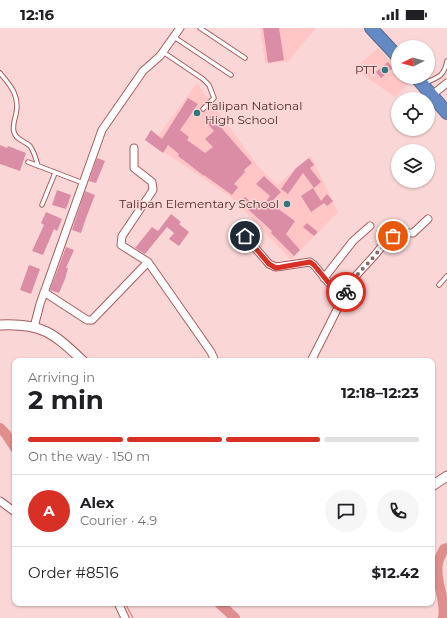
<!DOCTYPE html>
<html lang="en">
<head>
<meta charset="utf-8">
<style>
  :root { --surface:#fff; --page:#f6f6f6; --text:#202124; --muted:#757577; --line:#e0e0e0; --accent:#d93025 }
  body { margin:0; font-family:Montserrat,sans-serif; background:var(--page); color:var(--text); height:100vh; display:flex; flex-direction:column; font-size:15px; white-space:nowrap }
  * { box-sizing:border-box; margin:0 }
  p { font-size:13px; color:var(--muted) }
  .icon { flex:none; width:22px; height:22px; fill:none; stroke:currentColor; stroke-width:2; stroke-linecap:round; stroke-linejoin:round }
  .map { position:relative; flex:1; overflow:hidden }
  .drawer { position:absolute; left:12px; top:330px; width:423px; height:248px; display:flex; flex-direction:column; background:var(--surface); border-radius:8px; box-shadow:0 1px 3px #0004 }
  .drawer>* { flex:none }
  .needle { width:26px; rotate:264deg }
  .controls { position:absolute; left:391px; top:12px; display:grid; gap:8px }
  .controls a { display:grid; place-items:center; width:44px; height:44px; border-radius:50%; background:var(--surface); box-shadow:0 1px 3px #0004; font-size:20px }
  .pin { position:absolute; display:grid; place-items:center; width:34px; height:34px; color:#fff; margin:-17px; border:2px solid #fff; border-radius:50%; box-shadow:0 1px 4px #0007 }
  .courier { position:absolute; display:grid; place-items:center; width:40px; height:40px; margin:-20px; border:3px solid #d93025; border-radius:50%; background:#fff; color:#222; box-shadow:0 1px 5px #0007 }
  .overview em { font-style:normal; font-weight:700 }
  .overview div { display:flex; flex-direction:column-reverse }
  .overview { display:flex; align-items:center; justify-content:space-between; height:68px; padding:0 16px }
  h1 { font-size:26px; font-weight:700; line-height:30px }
  .bar { display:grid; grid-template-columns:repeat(4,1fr); gap:6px 4px; align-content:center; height:48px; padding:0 16px }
  .bar i { height:5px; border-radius:3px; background:var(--line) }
  .bar .current { background:var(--accent) }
  .bar p { grid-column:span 4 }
  .line { display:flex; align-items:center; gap:10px; padding:0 16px; border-top:1px solid var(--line) }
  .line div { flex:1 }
  .round { display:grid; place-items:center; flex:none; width:42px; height:42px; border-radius:21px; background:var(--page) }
  .status { display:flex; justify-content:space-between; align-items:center; height:28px; padding:0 20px; background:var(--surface); direction:ltr }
  .status svg { height:11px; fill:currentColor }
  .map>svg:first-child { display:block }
  .built { fill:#ffc6c5 }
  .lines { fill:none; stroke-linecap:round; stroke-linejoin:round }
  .stream { stroke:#df8d8d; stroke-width:1.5 }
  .river { stroke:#df8d8d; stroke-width:10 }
  .building { fill:#db8da6 }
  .lane-casing { stroke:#a85d5e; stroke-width:5.5 }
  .street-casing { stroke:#a85d5e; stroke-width:9 }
  .secondary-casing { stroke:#a85d5e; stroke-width:11 }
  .highway-casing { stroke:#5d688e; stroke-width:14 }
  .lane { stroke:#fff; stroke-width:3.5 }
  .street { stroke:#fff; stroke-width:7 }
  .secondary { stroke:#fff; stroke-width:9 }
  .highway { stroke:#6589c2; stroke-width:12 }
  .done { stroke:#8a6868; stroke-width:4; stroke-dasharray:0 7.2 }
  .route { stroke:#d93025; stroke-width:5 }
  .poi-dot { fill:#2f787c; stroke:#fad7d6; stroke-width:1.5 }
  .labels { text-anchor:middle; stroke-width:3; stroke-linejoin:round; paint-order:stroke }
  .poi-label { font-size:12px; fill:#4e2c2d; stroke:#fad7d6; text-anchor:end }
</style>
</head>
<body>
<div class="status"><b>12:16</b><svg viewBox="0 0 49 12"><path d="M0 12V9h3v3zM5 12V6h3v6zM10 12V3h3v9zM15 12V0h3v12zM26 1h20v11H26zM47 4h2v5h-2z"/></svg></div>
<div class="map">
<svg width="447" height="590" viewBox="0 0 447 590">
  <rect width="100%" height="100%" fill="#fad7d6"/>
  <path class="built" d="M260,0H316L288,34L265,35Z
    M378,20L398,41V49H406L411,54L395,69L354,41Z
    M197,55L258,138L277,157L311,128L338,184L291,232L231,169L152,116Z"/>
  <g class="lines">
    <path class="stream" d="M125,575L133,590"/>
    <path class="river" d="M0,400L6,406L15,420
      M219,575L235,590
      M443,590C447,572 434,553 438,535C439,530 442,525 444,521L447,520"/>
  </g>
  <path class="building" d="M263,0H279L284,32L268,35Z
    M388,34L393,40L381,50L376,44Z
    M188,70L198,76L180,102L189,109L187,112L205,125L213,119L205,111L214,103L205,93L211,88L252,135L244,142L245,144L234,156L238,159L232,167L204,147V148L178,128L179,126L168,117L163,125L145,112L151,102L162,111Z
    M0,117L7,120L8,118L26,125L20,143L0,136Z
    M97,130L105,133L96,155L89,153Z
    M309,130L314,137L310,140L321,154L314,160L303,145L288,166L281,161L296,140Z
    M264,148L281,164L270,175L295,193L286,206L300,222L294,228L271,205L272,203L240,174L245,169L260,182L270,168L256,156Z
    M313,160L321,173L327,166L333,173L327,178L324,175L311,184L301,168Z
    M57,162L71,167L66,181L52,177Z
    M85,163L95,167L86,190L81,205L72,202Z
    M46,184L62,191L57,203L54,201L43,227L32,223L44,197L41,195Z
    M171,186L181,194L179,196L189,204L179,218L169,211L174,205L167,199L145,226L135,220L152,199L158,203Z
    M307,195L318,204L314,208L303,199Z
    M66,219L74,222L66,240H68L65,251L59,265L50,262Z
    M29,237L40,241L31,266L20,262Z"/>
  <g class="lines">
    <g class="lane-casing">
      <path id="lane" d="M200,0L245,30
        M174,9L231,47
        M163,24L203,51L209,57L214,70L203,81
        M0,45C11,58 20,68 16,86C15,91 12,98 14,104C16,112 25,113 30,118C34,123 36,131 38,138
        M425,55C439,49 444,48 447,33
        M28,134L83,155
        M42,177L55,145
        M439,257L447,248"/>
    </g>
    <g class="street-casing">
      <path id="street" d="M432,67L447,55
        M134,120V140L152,154L153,162L122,208L121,217L148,234
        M245,208L269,236L276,239L310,234L314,237L328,254L345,268
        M324,250L353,213L370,198
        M44,264L87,292H92L148,234L211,324L215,333
        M34,299L40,276L102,102L143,43L160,28L180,0
        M311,333L352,252L375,227L386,213L393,208L400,205H413L428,191
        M0,473L15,484
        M118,575L125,590"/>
    </g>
    <g class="secondary-casing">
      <path id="secondary" d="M0,297C43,295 53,305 83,333
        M432,458L447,448"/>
    </g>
    <g class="highway-casing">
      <path id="highway" d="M371,0L398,29
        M416,49L447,85"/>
    </g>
    <use href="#lane" class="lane"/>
    <use href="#street" class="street"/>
    <use href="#secondary" class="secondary"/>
    <use href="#highway" class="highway"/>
  </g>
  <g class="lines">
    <path class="done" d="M346,264C355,246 364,241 376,226C382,219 386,213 393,208"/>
    <path class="route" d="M245,208L269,236L276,240L310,234L314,237L328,254L345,268L346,264"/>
  </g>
  <g class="poi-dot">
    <circle cx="385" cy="42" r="4"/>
    <circle cx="197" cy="85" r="4"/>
    <circle cx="287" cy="176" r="4"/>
  </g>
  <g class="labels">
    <g class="poi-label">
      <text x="377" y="46">PTT</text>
      <text x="205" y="82" text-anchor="start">Talipan National<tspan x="205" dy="14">High School</tspan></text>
      <text x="279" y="180">Talipan Elementary School</text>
    </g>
  </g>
</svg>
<div class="controls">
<a><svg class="needle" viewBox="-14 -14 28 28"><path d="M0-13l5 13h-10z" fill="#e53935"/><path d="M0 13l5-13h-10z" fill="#757577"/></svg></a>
<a><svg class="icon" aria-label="locate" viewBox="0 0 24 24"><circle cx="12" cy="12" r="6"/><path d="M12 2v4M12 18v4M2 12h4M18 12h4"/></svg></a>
<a><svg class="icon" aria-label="layers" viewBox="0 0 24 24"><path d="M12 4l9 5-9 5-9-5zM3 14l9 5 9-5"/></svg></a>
</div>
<div class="pin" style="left:393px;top:208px;background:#ea580c"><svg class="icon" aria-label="bag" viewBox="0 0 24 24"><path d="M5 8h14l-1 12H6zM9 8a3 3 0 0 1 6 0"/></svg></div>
<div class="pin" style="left:245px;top:208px;background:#1f2937"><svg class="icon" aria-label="home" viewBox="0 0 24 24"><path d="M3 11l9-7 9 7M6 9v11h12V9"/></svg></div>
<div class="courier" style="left:346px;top:264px"><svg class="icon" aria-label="bike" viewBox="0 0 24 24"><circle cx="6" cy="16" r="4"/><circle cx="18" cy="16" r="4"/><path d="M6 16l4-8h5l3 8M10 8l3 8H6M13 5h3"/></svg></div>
<section class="drawer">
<div class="overview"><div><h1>2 min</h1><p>Arriving in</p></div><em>12:18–12:23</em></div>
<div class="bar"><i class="current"></i><i class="current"></i><i class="current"></i><i></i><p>On the way · 150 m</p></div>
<div class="line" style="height:72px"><b class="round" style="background:var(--accent);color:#fff">A</b><div><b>Alex</b><p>Courier · 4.9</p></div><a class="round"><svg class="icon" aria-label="chat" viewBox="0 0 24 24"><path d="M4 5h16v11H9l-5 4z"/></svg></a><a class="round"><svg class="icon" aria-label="phone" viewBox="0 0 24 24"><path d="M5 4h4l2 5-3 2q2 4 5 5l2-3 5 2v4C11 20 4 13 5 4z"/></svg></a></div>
<div class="line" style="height:52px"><div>Order #8516</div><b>$12.42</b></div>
</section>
</div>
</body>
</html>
